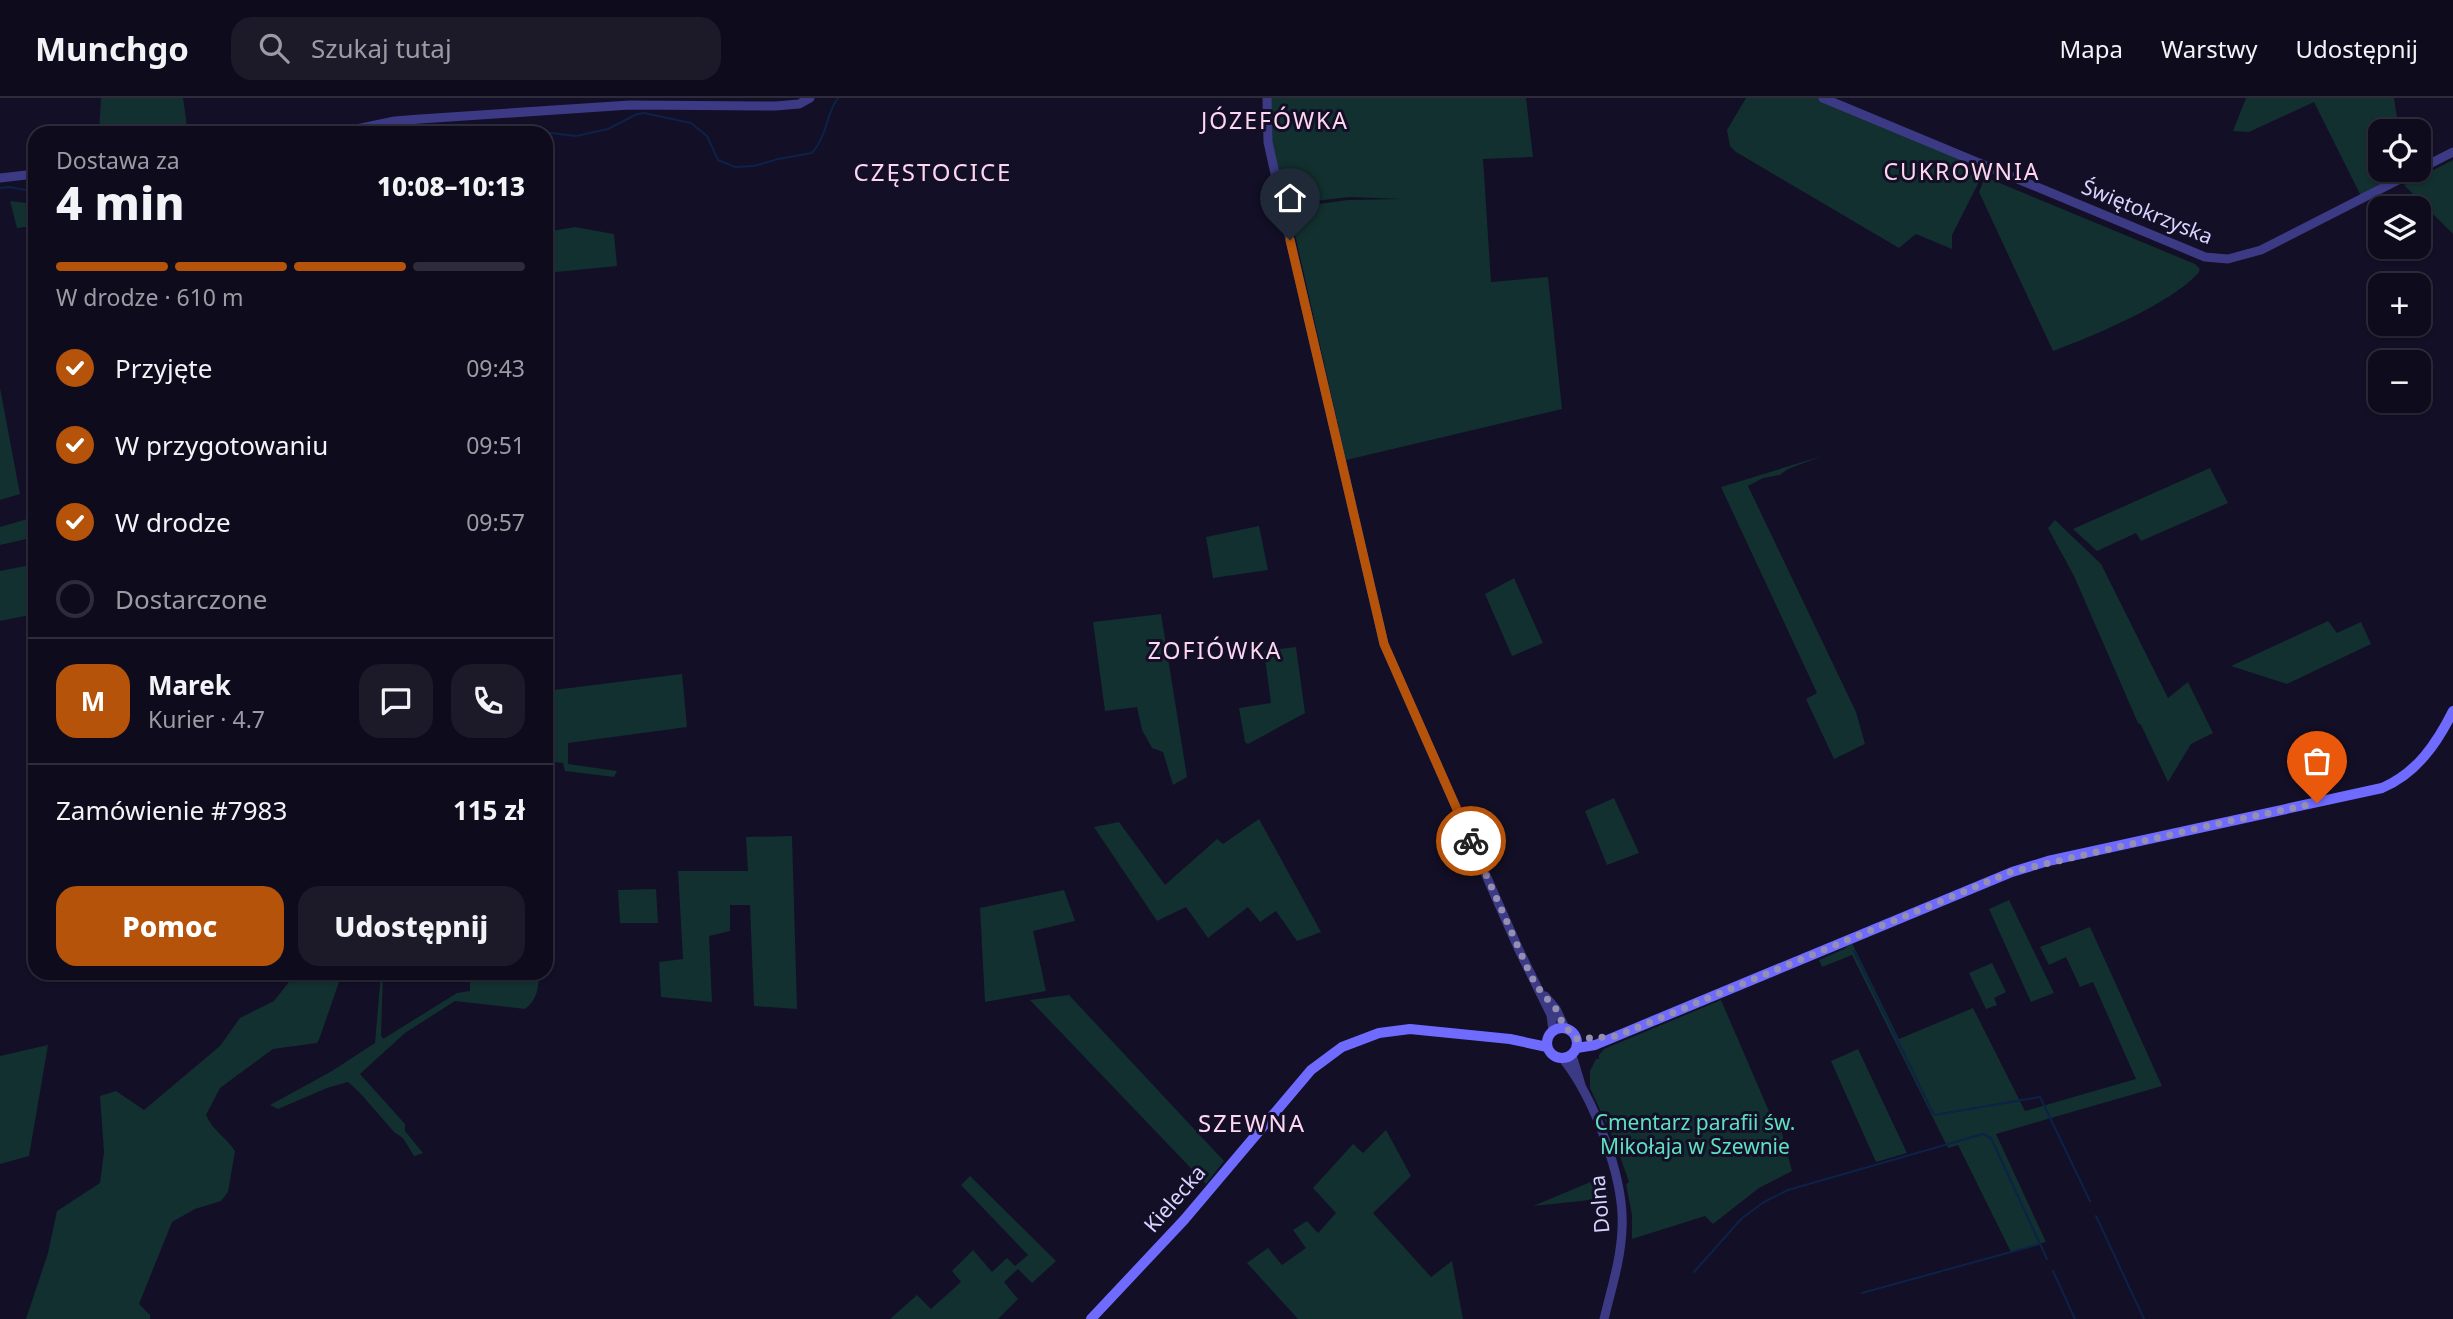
<!DOCTYPE html>
<html lang="pl">
<head>
<meta charset="utf-8">
<style>
  :root { --surface:#0e0b1c; --page:#1c1929; --text:#f1f3f6; --muted:#9b9ba3; --line:#2e2b3b; --accent:#b45309 }
  body { margin:0; font-family:"Noto Sans",sans-serif; background:var(--page); color:var(--text); height:100vh; display:flex; flex-direction:column; font-size:26px; white-space:nowrap }
  * { box-sizing:border-box; margin:0 }
  p { font-size:23px; color:var(--muted) }
  .icon { flex:none; width:38px; height:38px; fill:none; stroke:currentColor; stroke-width:2; stroke-linecap:round; stroke-linejoin:round }
  .map { position:relative; flex:1; overflow:hidden }
  .drawer { position:absolute; left:28px; top:28px; width:525px; height:854px; display:flex; flex-direction:column; background:var(--surface); border-radius:21px; box-shadow:0 2px 5px #0004,0 0 0 2px var(--line) }
  .drawer>* { flex:none }
  .fabs { position:absolute; left:2368px; top:21px; display:grid; gap:14px }
  .fabs a { display:grid; place-items:center; width:63px; height:63px; border-radius:14px; background:var(--surface); box-shadow:0 2px 5px #0004,0 0 0 2px var(--line); font-size:35px }
  .pin { position:absolute; display:grid; place-items:center; width:60px; height:60px; color:#fff; margin:-72px -30px; border-radius:50% 50% 50% 0; rotate:-45deg; box-shadow:0 0 7px #0007 }
  .pin .icon { rotate:45deg }
  .courier { position:absolute; display:grid; place-items:center; width:70px; height:70px; margin:-35px; border:5px solid #b45309; border-radius:50%; background:#fff; color:#222; box-shadow:0 2px 9px #0007 }
  .headline em { font-style:normal; font-weight:800 }
  .headline div { display:flex; flex-direction:column-reverse }
  .headline { display:flex; align-items:center; justify-content:space-between; height:119px; padding:0 28px }
  h1 { font-size:46px; font-weight:800; line-height:52px }
  .bar { display:grid; grid-template-columns:repeat(4,1fr); gap:10px 7px; align-content:center; height:84px; padding:0 28px }
  .bar i { height:9px; border-radius:5px; background:var(--line) }
  .bar .active { background:var(--accent) }
  .bar p { grid-column:span 4 }
  .line { display:flex; align-items:center; gap:18px; padding:0 28px; border-top:2px solid var(--line) }
  .line div { flex:1 }
  .round { display:grid; place-items:center; flex:none; width:74px; height:74px; border-radius:21px; background:var(--page) }
  ol { padding:0 28px; list-style:none }
  li { display:flex; align-items:center; gap:21px; height:77px }
  li p { margin-inline-start:auto }
  li .icon { padding:7px; border-radius:50%; background:var(--accent); color:#fff; stroke-width:4 }
  li:last-child { color:var(--muted) }
  li i { width:38px; height:38px; border:4px solid var(--line); border-radius:50% }
  .cta { display:flex; gap:14px; margin-top:auto; padding:14px 28px }
  .cta a { flex:1; height:80px; border-radius:21px; background:var(--accent); color:#fff; font-size:28px; font-weight:800; line-height:80px; text-align:center }
  .cta a+a { background:var(--page); color:var(--text) }
  header { display:flex; align-items:center; gap:42px; box-sizing:border-box; height:98px; padding:0 35px; background:var(--surface); border-bottom:2px solid var(--line) }
  header strong { font-size:33px }
  nav { display:flex; gap:38px; margin-inline-start:auto; font-size:24px }
  .search { width:490px; height:63px; background:var(--page); display:flex; align-items:center; gap:18px; box-sizing:border-box; padding:0 24px; border-radius:21px; color:var(--muted); font-size:26px }
  .map>svg:first-child { display:block }
  .green { fill:#12302f }
  .lines { fill:none; stroke-linecap:round; stroke-linejoin:round }
  .stream { stroke:#0c2248; stroke-width:2 }
  .tertiary { stroke:#3d3a85; stroke-width:9 }
  .secondary { stroke:#6f6bff; stroke-width:10 }
  .done { stroke:#948fb3; stroke-width:7; stroke-dasharray:0 12.6 }
  .route { stroke:#b45309; stroke-width:9 }
  .labels { text-anchor:middle; stroke-width:6; stroke-linejoin:round; paint-order:stroke }
  .street-label { font-size:21px; fill:#d9d4ff; stroke:#130f26 }
  .park-label { font-size:21px; fill:#5fe0c0; stroke:#130f26 }
  .neighbourhood-label { font-size:23px; letter-spacing:2px; fill:#ffd6f0; stroke:#130f26 }
  .quarter-label { font-size:24px; letter-spacing:2px; fill:#ffd6f0; stroke:#130f26 }
</style>
</head>
<body>
<header>
<strong>Munchgo</strong>
<div class="search"><svg class="icon" aria-label="search" viewBox="0 0 24 24"><circle cx="10" cy="10" r="6"/><path d="M15 15l6 6"/></svg>Szukaj tutaj</div>
<nav><a>Mapa</a><a>Warstwy</a><a>Udostępnij</a></nav>
</header>
<div class="map">
<svg width="2453" height="1221" viewBox="0 0 2453 1221">
  <rect width="100%" height="100%" fill="#130f26"/>
  <path class="green" d="M101,0H183L188,35H99Z
    M1267,0H1526L1533,59L1483,61L1491,184L1548,179L1562,311L1346,362L1289,110L1348,102L1402,101L1349,99L1282,107L1268,44Z
    M1746,0H1823L1987,68L1952,137V151L1916,136L1899,150L1736,54L1730,48L1727,32Z
    M2246,0H2394L2399,33H2380V72H2408L2393,84L2362,100L2314,4L2249,34L2233,33Z
    M2453,62V136L2404,87Z
    M1985,79L2195,166L2200,171L2199,174C2173,205 2091,239 2053,253L1979,94Z
    M10,103L35,106V128L17,130Z
    M575,129L614,136L617,168L546,175V134Z
    M0,290L20,396L0,402Z
    M1822,358L1788,371L1780,377L1763,380L1748,388L1856,614L1865,646L1834,661L1806,601L1817,595L1721,389Z
    M2210,370L2228,405L2141,443L2136,435L2097,453L2073,431Z
    M35,392V439L0,447V429L34,419L30,393Z
    M2055,422L2101,466L2168,600L2188,584L2213,635L2191,646L2168,684L2141,627L2138,625L2074,478L2048,430Z
    M1259,428L1268,472L1213,480L1206,439Z
    M35,466V516L0,523V473Z
    M1514,480L1543,545L1512,558L1485,496Z
    M1161,516L1187,679L1173,687L1163,654L1152,650L1142,632L1137,609L1105,613L1093,524Z
    M2328,523L2337,535L2361,524L2371,546L2287,586L2231,568Z
    M1296,549L1305,615L1248,646L1245,644L1239,610L1271,605L1264,553Z
    M682,576L687,629L568,645V666L617,673L614,679L565,673L563,665L546,663V593Z
    M1614,700L1639,755L1607,767L1585,713Z
    M1259,721L1321,834L1297,843L1276,813L1260,824L1248,809L1208,840L1186,809L1157,823L1094,729L1119,724L1165,787L1217,741L1223,746Z
    M792,738L797,911L754,908L750,807H730V833L709,838L712,904L661,899L659,864L683,861L678,773H748L746,739Z
    M656,791L658,825H620L618,792Z
    M1064,792L1075,823L1033,833L1046,893L985,904L980,810Z
    M2009,802L2054,895L2031,904L1989,811Z
    M2090,829L2162,988L1996,1036L2046,1144L2011,1154L1958,1047L1948,1050L1852,857L1822,869L1819,862L1844,851L1852,845L1899,941L1973,910L2025,1013L2136,981L2093,884L2080,889L2066,859L2049,867L2040,849Z
    M1992,865L2006,894L1994,900L1997,907L1986,911L1969,875Z
    M296,875H329L339,884L320,939L317,945L273,951L220,990L206,1017C213,1033 225,1038 235,1053L228,1094L221,1103L195,1111L172,1124L139,1206L150,1217V1221H26L48,1155L57,1113L100,1085L104,1054L100,998L116,993L144,1012L220,948L240,920L274,903Z
    M381,875H383L381,937L383,941L457,895L470,893V875H539C539,889 537,902 525,911L455,903L405,935L360,976L405,1026V1033L423,1055L414,1058L403,1040L394,1034L360,995L348,984L327,990L278,1011L270,1007L332,973L375,945Z
    M1069,897L1224,1063L1206,1086L1030,902Z
    M1721,902L1774,1025L1779,1024L1792,1073L1759,1090L1713,1126L1705,1118L1632,1141V1117L1626,1086L1629,1084L1616,1047L1590,990V973L1596,961H1599V957L1604,951Z
    M48,947L29,1058L0,1066V958Z
    M1858,951L1907,1055L1876,1064L1831,963Z
    M1386,1032L1411,1078L1373,1115L1431,1179L1452,1163L1463,1221H1298L1247,1165L1268,1150L1282,1167L1306,1150L1293,1132L1307,1123L1318,1135L1336,1115L1313,1090L1353,1046L1363,1055Z
    M970,1078L1056,1163L1032,1185L1018,1171L1004,1184L1018,1201L998,1221H890L917,1197L931,1211L961,1184L952,1173L973,1152L992,1174L1007,1160L1015,1168L1028,1157L961,1087Z
    M1605,1078L1609,1100L1533,1108Z"/>
  <g class="lines">
    <path class="stream" d="M379,35L397,32L443,33L483,27L576,38L608,31L637,16L644,15L691,25L707,38L718,62L735,69L754,68L778,61L812,55C829,35 825,17 838,0
      M0,90L10,89L35,94
      M1854,853L1934,1017L2040,999L2090,1103
      M2096,1118L2144,1221
      M2053,1173L2075,1221
      M1694,1174L1742,1120L1764,1104L1788,1092L1983,1036L1991,1040L2047,1161
      M1862,1195L2040,1146"/>
    <path class="tertiary" d="M1267,0L1268,44L1282,107L1384,546L1519,852L1551,917L1553,933
      M1823,0L2205,159L2228,161L2261,152L2453,54
      M337,35L395,23L420,21L630,7L776,8L799,6L810,0
      M0,80L35,76
      M1545,898L1556,911L1565,930
      M1572,957L1581,987
      M1563,961C1594,1000 1625,1081 1622,1131C1621,1161 1611,1192 1604,1221"/>
    <path class="secondary" d="M1547 945a15 15 0 1 1 30 0a15 15 0 1 1-30 0Z
      M1577,950L1595,947L1624,935L2012,774L2048,763L2382,690C2417,675 2437,645 2453,613
      M1091,1221L1184,1122L1311,972L1342,949L1379,935L1410,931L1510,941L1547,949"/>
  </g>
  <g class="lines">
    <path class="done" d="M1471,743L1531,878L1541,894L1556,911L1565,930L1572,934L1577,941L1617,938L2011,774L2216,726L2317,705"/>
    <path class="route" d="M1290,142L1384,546L1471,743"/>
  </g>
  <g class="labels">
    <g class="street-label">
      <text transform="translate(2147 114) rotate(22)" y="7">Świętokrzyska</text>
      <text transform="translate(1175 1101) rotate(-49)" y="7">Kielecka</text>
      <text transform="translate(1600 1106) rotate(-95)" y="7">Dolna</text>
    </g>
    <g class="park-label">
      <text x="1695" y="1032">Cmentarz parafii św.<tspan x="1695" dy="24">Mikołaja w Szewnie</tspan></text>
    </g>
    <g class="neighbourhood-label">
      <text x="1275" y="31">JÓZEFÓWKA</text>
      <text x="1962" y="82">CUKROWNIA</text>
      <text x="1215" y="561">ZOFIÓWKA</text>
    </g>
    <g class="quarter-label">
      <text x="933" y="83">CZĘSTOCICE</text>
      <text x="1252" y="1034">SZEWNA</text>
    </g>
  </g>
</svg>
<div class="fabs">
<a><svg class="icon" aria-label="locate" viewBox="0 0 24 24"><circle cx="12" cy="12" r="6"/><path d="M12 2v4M12 18v4M2 12h4M18 12h4"/></svg></a>
<a><svg class="icon" aria-label="layers" viewBox="0 0 24 24"><path d="M12 4l9 5-9 5-9-5zM3 14l9 5 9-5"/></svg></a>
<a>+</a>
<a>−</a>
</div>
<div class="pin" style="left:2317px;top:705px;background:#ea580c"><svg class="icon" aria-label="bag" viewBox="0 0 24 24"><path d="M5 8h14l-1 12H6zM9 8a3 3 0 0 1 6 0"/></svg></div>
<div class="pin" style="left:1290px;top:142px;background:#1f2937"><svg class="icon" aria-label="home" viewBox="0 0 24 24"><path d="M3 11l9-7 9 7M6 9v11h12V9"/></svg></div>
<div class="courier" style="left:1471px;top:743px"><svg class="icon" aria-label="bike" viewBox="0 0 24 24"><circle cx="6" cy="16" r="4"/><circle cx="18" cy="16" r="4"/><path d="M6 16l4-8h5l3 8M10 8l3 8H6M13 5h3"/></svg></div>
<section class="drawer">
<div class="headline"><div><h1>4 min</h1><p>Dostawa za</p></div><em>10:08–10:13</em></div>
<div class="bar"><i class="active"></i><i class="active"></i><i class="active"></i><i></i><p>W drodze · 610 m</p></div>
<ol>
<li><svg class="icon" aria-label="check" viewBox="0 0 24 24"><path d="M5 12l5 5 9-10"/></svg>Przyjęte<p>09:43</p></li>
<li><svg class="icon" aria-label="check" viewBox="0 0 24 24"><path d="M5 12l5 5 9-10"/></svg>W przygotowaniu<p>09:51</p></li>
<li><svg class="icon" aria-label="check" viewBox="0 0 24 24"><path d="M5 12l5 5 9-10"/></svg>W drodze<p>09:57</p></li>
<li><i></i>Dostarczone</li>
</ol>
<div class="line" style="height:126px"><b class="round" style="background:var(--accent);color:#fff">M</b><div><b>Marek</b><p>Kurier · 4.7</p></div><a class="round"><svg class="icon" aria-label="chat" viewBox="0 0 24 24"><path d="M4 5h16v11H9l-5 4z"/></svg></a><a class="round"><svg class="icon" aria-label="phone" viewBox="0 0 24 24"><path d="M5 4h4l2 5-3 2q2 4 5 5l2-3 5 2v4C11 20 4 13 5 4z"/></svg></a></div>
<div class="line" style="height:91px"><div>Zamówienie #7983</div><b>115 zł</b></div>
<div class="cta"><a>Pomoc</a><a>Udostępnij</a></div>
</section>
</div>
</body>
</html>
